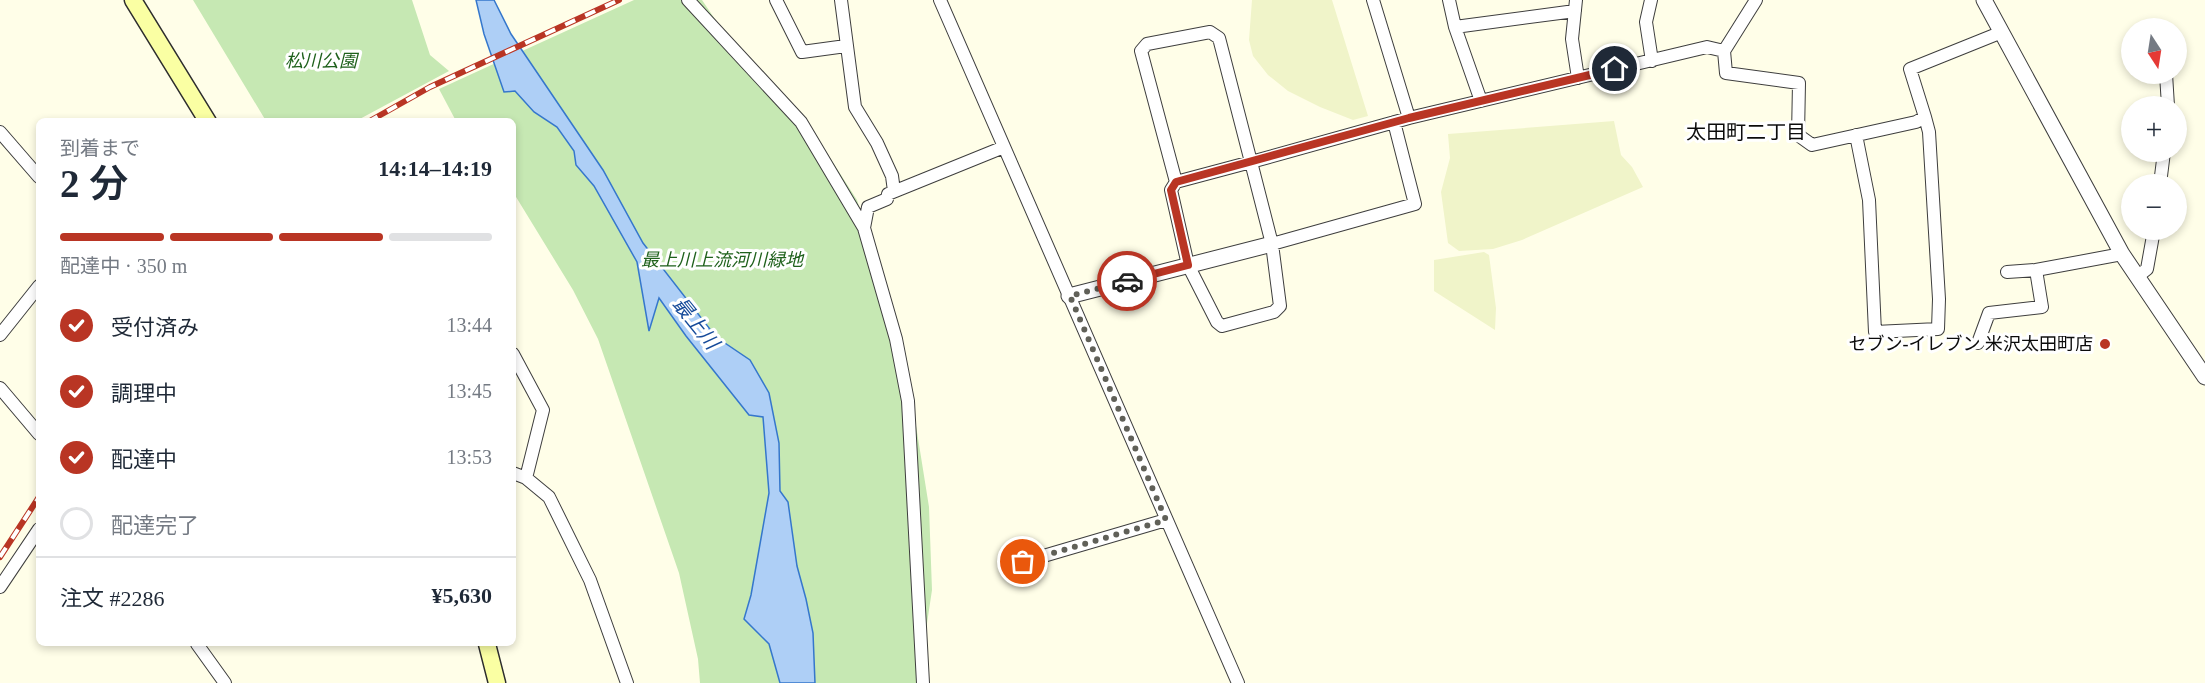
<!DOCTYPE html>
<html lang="ja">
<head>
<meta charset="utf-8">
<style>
  :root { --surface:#fff; --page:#f6f6f7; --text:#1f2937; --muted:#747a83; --line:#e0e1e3; --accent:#b93524 }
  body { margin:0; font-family:"Times New Roman","Noto Sans JP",serif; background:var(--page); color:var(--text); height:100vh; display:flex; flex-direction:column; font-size:22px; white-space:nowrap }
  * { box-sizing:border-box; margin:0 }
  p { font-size:20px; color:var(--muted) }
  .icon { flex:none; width:33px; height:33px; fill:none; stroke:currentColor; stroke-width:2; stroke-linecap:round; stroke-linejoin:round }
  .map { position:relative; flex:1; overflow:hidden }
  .sheet { position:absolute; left:36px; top:118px; width:480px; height:528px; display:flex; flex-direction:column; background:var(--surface); border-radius:9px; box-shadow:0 3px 9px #0003 }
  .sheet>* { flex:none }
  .needle { width:39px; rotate:168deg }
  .fabs { position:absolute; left:2121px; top:18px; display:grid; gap:12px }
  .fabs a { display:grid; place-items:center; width:66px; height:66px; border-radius:50%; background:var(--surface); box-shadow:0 3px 9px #0003; font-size:30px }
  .pin { position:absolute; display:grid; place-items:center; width:51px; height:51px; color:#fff; margin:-26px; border:3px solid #fff; border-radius:50%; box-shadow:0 2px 6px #0007 }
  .courier { position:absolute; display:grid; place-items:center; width:60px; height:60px; margin:-30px; border:4px solid #b93524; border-radius:50%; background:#fff; color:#222; box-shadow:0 2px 8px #0007 }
  .summary em { font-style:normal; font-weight:600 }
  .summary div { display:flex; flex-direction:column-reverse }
  .summary { display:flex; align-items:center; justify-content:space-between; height:102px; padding:0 24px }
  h1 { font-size:39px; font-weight:600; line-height:45px }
  .bar { display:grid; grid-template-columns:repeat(4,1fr); gap:9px 6px; align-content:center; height:72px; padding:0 24px }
  .bar i { height:8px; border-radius:4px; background:var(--line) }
  .bar .active { background:var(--accent) }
  .bar p { grid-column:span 4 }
  .line { display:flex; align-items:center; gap:15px; padding:0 24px; border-top:2px solid var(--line) }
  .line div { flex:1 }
  ol { padding:0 24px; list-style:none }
  li { display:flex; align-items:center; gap:18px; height:66px }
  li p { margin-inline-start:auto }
  li .icon { padding:6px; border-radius:50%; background:var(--accent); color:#fff; stroke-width:4 }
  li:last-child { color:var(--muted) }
  li i { width:33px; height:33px; border:3px solid var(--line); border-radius:50% }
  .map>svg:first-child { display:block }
  .farmland { fill:#f0f4c9 }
  .green { fill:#c6e8b3 }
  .water { fill:#aecff6; stroke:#3577cc; stroke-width:1.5 }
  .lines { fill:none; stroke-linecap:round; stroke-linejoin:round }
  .minor-casing { stroke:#3e3e3e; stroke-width:14 }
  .tertiary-casing { stroke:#3e3e3e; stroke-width:17 }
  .secondary-casing { stroke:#2d2d2d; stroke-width:19 }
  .minor { stroke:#fff; stroke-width:12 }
  .tertiary { stroke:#fff; stroke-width:15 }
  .secondary { stroke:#faffa3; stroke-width:16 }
  .rail-casing { stroke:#b93524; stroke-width:6 }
  .rail { stroke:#fff; stroke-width:4; stroke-dasharray:11; stroke-linecap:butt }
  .done { stroke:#606058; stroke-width:6; stroke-dasharray:0 10.8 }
  .route { stroke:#b93524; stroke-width:8 }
  .poi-dot { fill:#b93524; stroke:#fff; stroke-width:2 }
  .labels { text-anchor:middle; stroke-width:6; stroke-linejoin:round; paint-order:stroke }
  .park-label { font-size:18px; font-style:italic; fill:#1f611c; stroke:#fff }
  .poi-label { font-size:18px; fill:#0b0b0b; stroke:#fff; text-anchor:end }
  .neighbourhood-label { font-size:20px; fill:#0b0b0b; stroke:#fff }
  .water-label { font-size:20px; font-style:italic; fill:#164b9a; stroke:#fff }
</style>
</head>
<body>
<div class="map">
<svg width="2205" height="683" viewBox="0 0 2205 683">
  <rect width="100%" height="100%" fill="#fffee8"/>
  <path class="farmland" d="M1252,0H1332L1368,116L1353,120L1320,107L1288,91L1268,75L1253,56L1249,40Z
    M1614,121L1621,155L1632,167L1643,187L1522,240L1493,249L1459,251L1448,243L1441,192L1450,158L1448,134Z
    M1484,252L1489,255L1496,308L1495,330L1434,291V260Z"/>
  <path class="green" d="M193,0H412L430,55L449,71L356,121H266Z
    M634,0H702L727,37L805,119L857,200L902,338L929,507L932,590L918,683H700L698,659L679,573L598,339L573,290L513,192V122L456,121L439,89Z"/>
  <path class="water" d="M476,0H494L511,34L603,170L643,243L716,337L750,360L769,393L779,443L780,491L788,502L797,566L806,599L813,633L815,683H780L769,644L744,619L751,595L769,493L763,417L749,415L686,336L659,298L649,331L637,262L594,186L576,165L574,151L557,127L534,112L515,91L504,92L484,34Z"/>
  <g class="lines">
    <g class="minor-casing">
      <path id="minor" d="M688,0L801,122L864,228L896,339L908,401L923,683
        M776,0L802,52L846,46
        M841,0L855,107L877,143L892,176L894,191
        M940,0L1238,683
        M1373,0L1409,118
        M1449,0L1455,27L1481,101
        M1576,0L1572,39L1578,78
        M1651,0L1646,22L1652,61
        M1455,27L1575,11
        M1724,51L1726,73L1799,83L1798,135L1812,145L1916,122L1925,117L1910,69L2002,32
        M2166,74L2168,106
        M0,132L39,177
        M1856,135L1869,200L1875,332L1938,329L1939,299L1929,132L1925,117
        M1176,182L1141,51L1147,44L1210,32L1219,38L1251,162L1176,182L1171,190L1188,265L1217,322L1222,326L1274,312L1280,306L1272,244L1251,162L1409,118L1707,47L1724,51L1756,0
        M2160,184L2164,152
        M864,228L868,207L887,199L888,194L1004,147
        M1272,244L1415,204L1394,122
        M2007,272L2036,270
        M2138,276L2147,269L2154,230
        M0,335L39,286
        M1978,343L1989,313L2042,307L2036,270L2122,254
        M513,354L543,410L526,478
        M0,388L39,434
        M513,473L526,478L549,497L590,580L627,683
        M1023,562L1166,520
        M0,587L39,529
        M197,644L225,683"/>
    </g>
    <g class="tertiary-casing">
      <path id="tertiary" d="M1984,0L2122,254L2205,377
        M1069,296L1272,244"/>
    </g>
    <g class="secondary-casing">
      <path id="secondary" d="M133,0L208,122
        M487,644L497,683"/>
    </g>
    <use href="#minor" class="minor"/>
    <use href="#tertiary" class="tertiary"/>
    <use href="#secondary" class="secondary"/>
    <g class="rail-casing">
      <path id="rail" d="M368,122L430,87L619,0
        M0,557L39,497"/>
    </g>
    <use href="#rail" class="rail"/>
  </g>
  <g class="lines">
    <path class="done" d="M1023,562L1166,520L1070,296L1127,281"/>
    <path class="route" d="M1127,281L1188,265L1171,190L1176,182L1409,118L1615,69"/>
  </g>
  <circle class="poi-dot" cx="2105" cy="344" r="6"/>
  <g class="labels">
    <g class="park-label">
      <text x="321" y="67">松川公園</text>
      <text x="722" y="266">最上川上流河川緑地</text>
    </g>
    <g class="poi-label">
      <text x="2093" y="350">セブン-イレブン 米沢太田町店</text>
    </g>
    <g class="neighbourhood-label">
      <text x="1746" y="139">太田町二丁目</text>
    </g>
    <g class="water-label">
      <text transform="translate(696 323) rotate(51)" y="7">最上川</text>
    </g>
  </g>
</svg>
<div class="fabs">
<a><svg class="needle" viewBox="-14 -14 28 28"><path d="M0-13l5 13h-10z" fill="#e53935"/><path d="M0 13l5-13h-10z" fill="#747a83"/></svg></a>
<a>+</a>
<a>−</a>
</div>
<div class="pin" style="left:1023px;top:562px;background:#ea580c"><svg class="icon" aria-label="bag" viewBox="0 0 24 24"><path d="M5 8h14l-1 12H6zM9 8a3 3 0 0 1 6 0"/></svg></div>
<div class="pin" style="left:1615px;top:69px;background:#1f2937"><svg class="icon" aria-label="home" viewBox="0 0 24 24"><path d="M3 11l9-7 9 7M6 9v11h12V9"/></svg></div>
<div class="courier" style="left:1127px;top:281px"><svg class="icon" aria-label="car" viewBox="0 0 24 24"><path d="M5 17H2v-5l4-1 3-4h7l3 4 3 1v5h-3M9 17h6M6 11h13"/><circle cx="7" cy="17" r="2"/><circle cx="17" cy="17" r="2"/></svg></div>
<section class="sheet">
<div class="summary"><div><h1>2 分</h1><p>到着まで</p></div><em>14:14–14:19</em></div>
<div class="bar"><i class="active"></i><i class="active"></i><i class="active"></i><i></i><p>配達中 · 350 m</p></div>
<ol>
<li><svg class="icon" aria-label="check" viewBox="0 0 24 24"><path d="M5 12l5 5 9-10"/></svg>受付済み<p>13:44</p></li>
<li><svg class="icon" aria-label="check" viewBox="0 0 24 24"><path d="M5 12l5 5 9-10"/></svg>調理中<p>13:45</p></li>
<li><svg class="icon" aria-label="check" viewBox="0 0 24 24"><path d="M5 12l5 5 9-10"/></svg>配達中<p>13:53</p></li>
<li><i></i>配達完了</li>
</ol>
<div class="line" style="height:78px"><div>注文 #2286</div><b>¥5,630</b></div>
</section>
</div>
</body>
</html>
